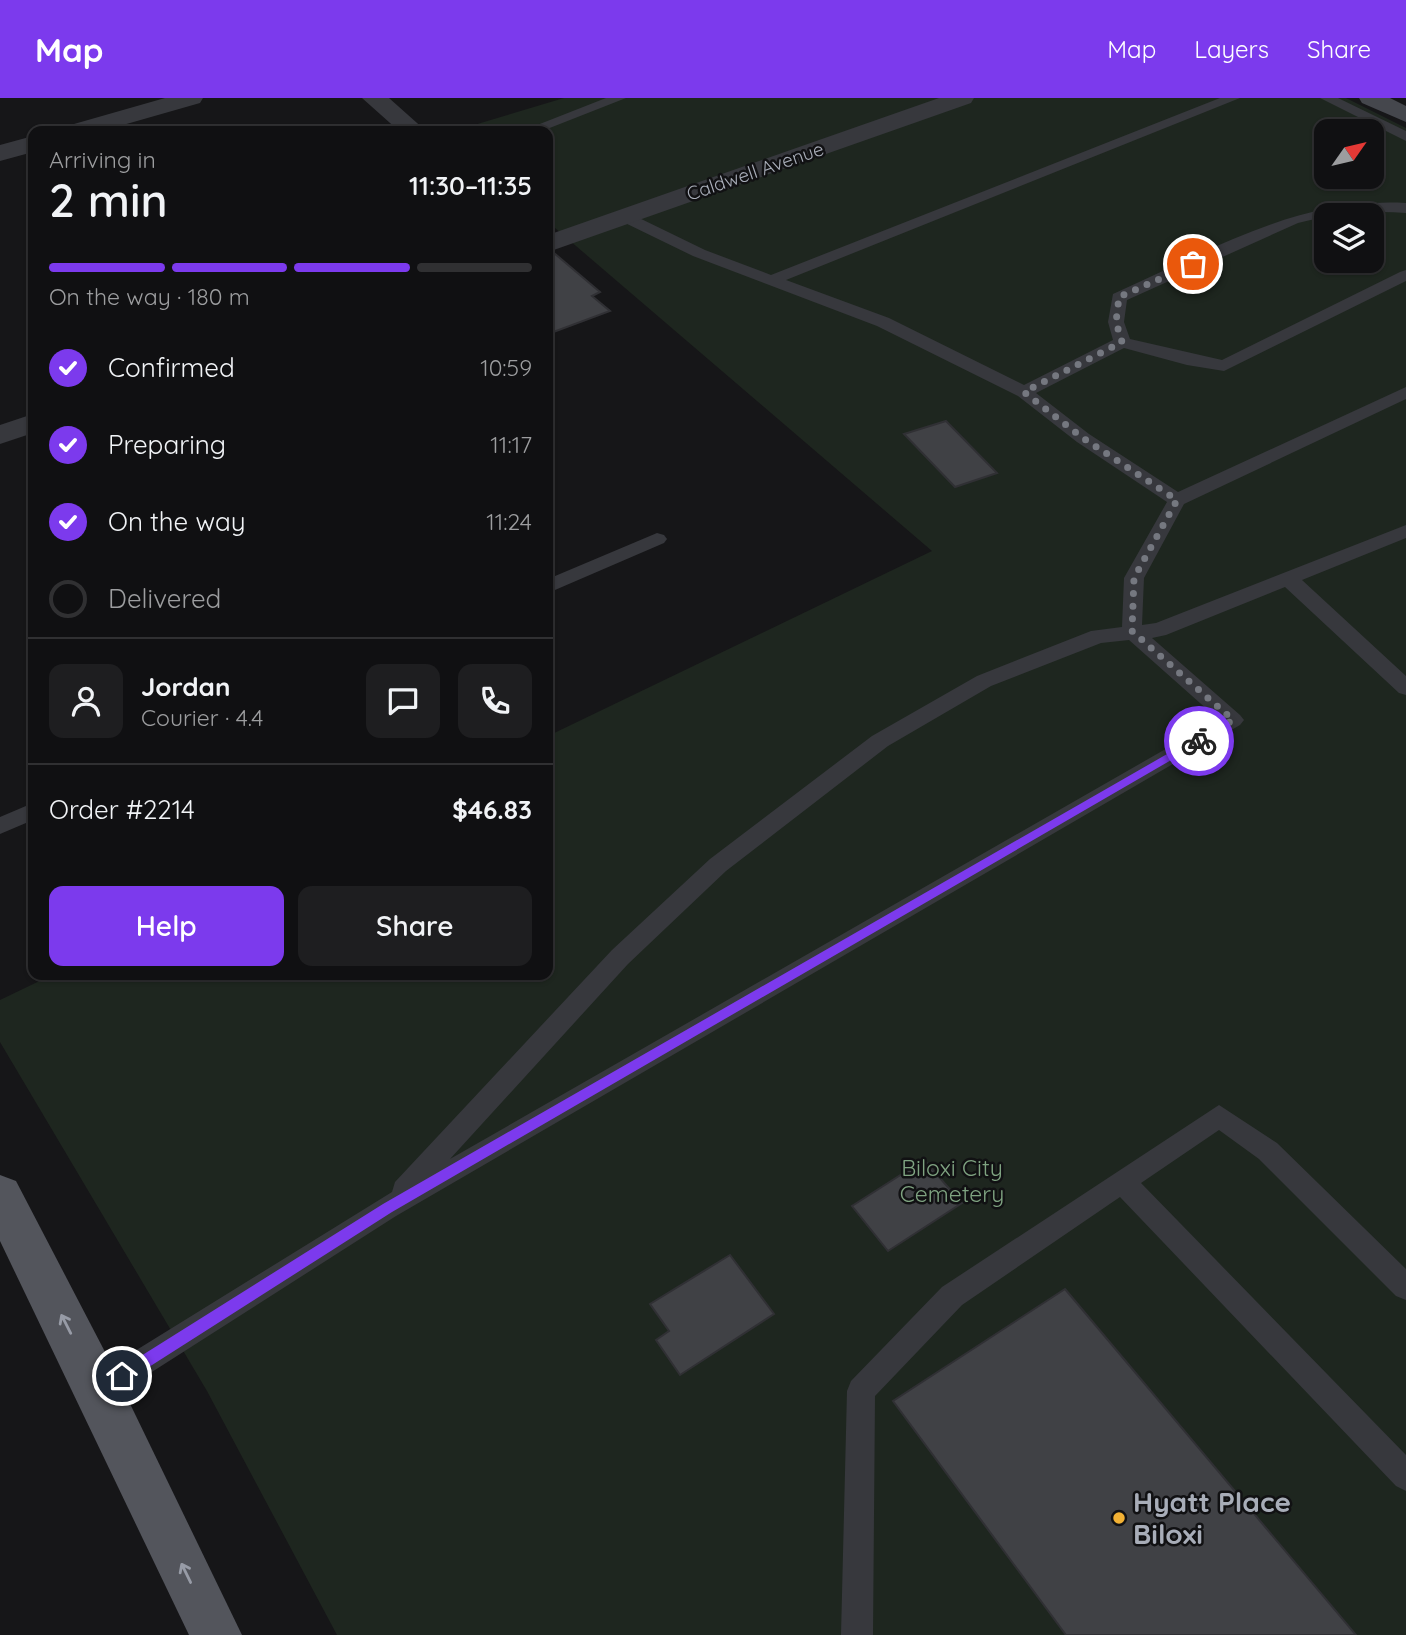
<!DOCTYPE html>
<html lang="en">
<head>
<meta charset="utf-8">
<style>
  :root { --surface:#101012; --page:#1e1e20; --text:#f1f3f6; --muted:#9c9d9f; --line:#303032; --accent:#7c3aed }
  body { margin:0; font-family:Quicksand,sans-serif; background:var(--page); color:var(--text); height:100vh; display:flex; flex-direction:column; font-size:26px; white-space:nowrap }
  * { box-sizing:border-box; margin:0 }
  p { font-size:23px; color:var(--muted) }
  .icon { flex:none; width:38px; height:38px; fill:none; stroke:currentColor; stroke-width:2; stroke-linecap:round; stroke-linejoin:round }
  .map { position:relative; flex:1; overflow:hidden }
  .side { position:absolute; left:28px; top:28px; width:525px; height:854px; display:flex; flex-direction:column; background:var(--surface); border-radius:14px; box-shadow:0 2px 5px #0004,0 0 0 2px var(--line) }
  .side>* { flex:none }
  .needle { width:46px; rotate:56deg }
  .buttons { position:absolute; left:1314px; top:21px; display:grid; gap:14px }
  .buttons a { display:grid; place-items:center; width:70px; height:70px; border-radius:14px; background:var(--surface); box-shadow:0 2px 5px #0004,0 0 0 2px var(--line); font-size:35px }
  .pin { position:absolute; display:grid; place-items:center; width:60px; height:60px; color:#fff; margin:-30px; border:4px solid #fff; border-radius:50%; box-shadow:0 2px 7px #0007 }
  .courier { position:absolute; display:grid; place-items:center; width:70px; height:70px; margin:-35px; border:5px solid #7c3aed; border-radius:50%; background:#fff; color:#222; box-shadow:0 2px 9px #0007 }
  .headline em { font-style:normal; font-weight:600 }
  .headline div { display:flex; flex-direction:column-reverse }
  .headline { display:flex; align-items:center; justify-content:space-between; height:119px; padding:0 21px }
  h1 { font-size:46px; font-weight:600; line-height:52px }
  .bar { display:grid; grid-template-columns:repeat(4,1fr); gap:10px 7px; align-content:center; height:84px; padding:0 21px }
  .bar i { height:9px; border-radius:5px; background:var(--line) }
  .bar .selected { background:var(--accent) }
  .bar p { grid-column:span 4 }
  .line { display:flex; align-items:center; gap:18px; padding:0 21px; border-top:2px solid var(--line) }
  .line div { flex:1 }
  .round { display:grid; place-items:center; flex:none; width:74px; height:74px; border-radius:14px; background:var(--page) }
  ol { padding:0 21px; list-style:none }
  li { display:flex; align-items:center; gap:21px; height:77px }
  li p { margin-inline-start:auto }
  li .icon { padding:7px; border-radius:50%; background:var(--accent); color:#fff; stroke-width:4 }
  li:last-child { color:var(--muted) }
  li i { width:38px; height:38px; border:4px solid var(--line); border-radius:50% }
  .cta { display:flex; gap:14px; margin-top:auto; padding:14px 21px }
  .cta a { flex:1; height:80px; border-radius:14px; background:var(--accent); color:#fff; font-size:28px; font-weight:600; line-height:80px; text-align:center }
  .cta a+a { background:var(--page); color:var(--text) }
  header { display:flex; align-items:center; gap:42px; box-sizing:border-box; height:98px; padding:0 35px; background:var(--accent); color:#fff }
  header strong { font-size:33px }
  nav { display:flex; gap:38px; margin-inline-start:auto; font-size:24px }
  .map>svg:first-child { display:block }
  .green { fill:#1e261f; fill-rule:evenodd }
  .building { fill:#404145; stroke:#303034; stroke-width:2 }
  .lines { fill:none; stroke-linecap:round; stroke-linejoin:round }
  .lane { fill:#37383d; fill-rule:evenodd }
  .street { fill:#37383d; fill-rule:evenodd }
  .secondary { fill:#45474d; fill-rule:evenodd }
  .primary { fill:#53555c; fill-rule:evenodd }
  .oneway { stroke:#979ba6 }
  .route { fill:#7c3aed }
  .done { stroke:#757880; stroke-width:7; stroke-dasharray:0 12.6 }
  .poi-dot { fill:#f2b134; stroke:#111113; stroke-width:2.5 }
  .labels { text-anchor:middle; stroke-width:5; stroke-linejoin:round; paint-order:stroke }
  .far-street-label { font-size:19px; fill:#a8adb8; stroke:#111113 }
  .park-label { font-size:23px; fill:#7fa381; stroke:#111113 }
  .near-poi-label { font-size:28px; font-weight:bold; fill:#a8adb8; stroke:#111113; text-anchor:start }
</style>
</head>
<body>
<header>
<strong>Map</strong>
<nav><a>Map</a><a>Layers</a><a>Share</a></nav>
</header>
<div class="map">
<svg width="1406" height="1537" viewBox="0 0 1406 1537">
  <rect width="100%" height="100%" fill="#161618"/>
  <path class="green" d="M564,0H1346L1406,30V1537H337L207,1293L0,944V902L52,877H548V638L932,453L548,124V33H454ZM1326,33H1372V79H1326ZM1326,117H1372V163H1326Z"/>
  <path class="building" d="M554,155L600,194L592,198L610,213L548,236V156Z
    M946,323L997,375L955,389L904,336Z
    M924,1062L962,1105L888,1153L852,1108Z
    M730,1157L774,1216L680,1277L656,1242L669,1233L650,1206Z
    M1065,1191L1356,1537H1066L893,1303Z"/>
  <g class="lines">
    <path class="lane" d="M606,0H626L542,33H522Z
      M1220,0H1240L786,182L889,220L1024,287L1113,242L1108,224L1113,196C1210,153 1297,99 1406,105V115C1368,112 1334,116 1298,125L1127,202L1124,224L1130,241L1222,262L1400,174L1406,172V183L1224,273L1187,267L1124,250L1036,295L1089,336L1178,394L1406,289V301L1184,406L1144,480L1142,527L1156,525L1406,427V440L1302,482L1406,578V597L1399,595L1285,489L1166,537L1152,540L1240,617L1244,622L1240,627L396,1118L108,1302L98,1306L88,1302L84,1292L88,1282L392,1094L395,1084L612,852L710,761L872,638L977,578L1091,533L1122,529L1124,480L1167,404L1077,344L1018,298L877,228L693,158L619,122V116H631L705,152L771,177ZM1129,542L1218,621L450,1061L628,866L726,773L888,648L991,588L1101,545Z
      M1320,0H1338L1406,33V43Z
      M657,435L664,437L667,441L664,445L548,495V481Z
      M33,705V722L0,736V719Z
      M1219,1007L1277,1045L1406,1171V1202L1396,1198L1259,1061L1219,1032L1141,1085L1406,1357V1393L1396,1388L1120,1099L962,1207L875,1298L873,1537H841L847,1293L851,1283L942,1189Z"/>
    <path class="street" d="M165,0H203L200,5L102,33H64L67,28Z
      M362,0H389L426,33H399Z
      M939,0H974L971,5L548,154V137Z
      M33,38V54L0,63V47Z
      M33,316V335L0,346V327Z"/>
    <path class="secondary" d="M1359,0H1390L1406,8V24L1362,5Z"/>
    <path class="primary" d="M0,1077L16,1083L103,1250L242,1537H189L0,1143Z"/>
  </g>
  <defs><path id="oneway-shaft" d="M-6 0H5M1.5-3L5.5 0L1.5 3" fill="none" stroke-width="1.6" stroke-linecap="round" stroke-linejoin="round" transform="scale(1.75)"/></defs>
  <g class="oneway">
    <use href="#oneway-shaft" transform="translate(66 1226) rotate(-117)"/>
    <use href="#oneway-shaft" transform="translate(186 1475) rotate(-116)"/>
  </g>
  <path class="route" d="M1195,640L1204,643L392,1114L127,1283H117V1273L383,1106Z"/>
  <g class="lines">
    <path class="done" d="M1193,166L1119,199L1116,224L1122,244L1024,294L1083,340L1177,402L1134,480L1132,533L1233,622L1199,643"/>
  </g>
  <circle class="poi-dot" cx="1119" cy="1420" r="7"/>
  <g class="labels">
    <g class="far-street-label">
      <text transform="translate(755 73) rotate(-19)" y="7">Caldwell Avenue</text>
    </g>
    <g class="park-label">
      <text x="952" y="1078">Biloxi City<tspan x="952" dy="26">Cemetery</tspan></text>
    </g>
    <g class="near-poi-label">
      <text x="1133" y="1414">Hyatt Place<tspan x="1133" dy="32">Biloxi</tspan></text>
    </g>
  </g>
</svg>
<div class="buttons">
<a><svg class="needle" viewBox="-14 -14 28 28"><path d="M0-13l5 13h-10z" fill="#e53935"/><path d="M0 13l5-13h-10z" fill="#9c9d9f"/></svg></a>
<a><svg class="icon" aria-label="layers" viewBox="0 0 24 24"><path d="M12 4l9 5-9 5-9-5zM3 14l9 5 9-5"/></svg></a>
</div>
<div class="pin" style="left:1193px;top:166px;background:#ea580c"><svg class="icon" aria-label="bag" viewBox="0 0 24 24"><path d="M5 8h14l-1 12H6zM9 8a3 3 0 0 1 6 0"/></svg></div>
<div class="pin" style="left:122px;top:1278px;background:#1f2937"><svg class="icon" aria-label="home" viewBox="0 0 24 24"><path d="M3 11l9-7 9 7M6 9v11h12V9"/></svg></div>
<div class="courier" style="left:1199px;top:643px"><svg class="icon" aria-label="bike" viewBox="0 0 24 24"><circle cx="6" cy="16" r="4"/><circle cx="18" cy="16" r="4"/><path d="M6 16l4-8h5l3 8M10 8l3 8H6M13 5h3"/></svg></div>
<section class="side">
<div class="headline"><div><h1>2 min</h1><p>Arriving in</p></div><em>11:30–11:35</em></div>
<div class="bar"><i class="selected"></i><i class="selected"></i><i class="selected"></i><i></i><p>On the way · 180 m</p></div>
<ol>
<li><svg class="icon" aria-label="check" viewBox="0 0 24 24"><path d="M5 12l5 5 9-10"/></svg>Confirmed<p>10:59</p></li>
<li><svg class="icon" aria-label="check" viewBox="0 0 24 24"><path d="M5 12l5 5 9-10"/></svg>Preparing<p>11:17</p></li>
<li><svg class="icon" aria-label="check" viewBox="0 0 24 24"><path d="M5 12l5 5 9-10"/></svg>On the way<p>11:24</p></li>
<li><i></i>Delivered</li>
</ol>
<div class="line" style="height:126px"><a class="round"><svg class="icon" aria-label="person" viewBox="0 0 24 24"><circle cx="12" cy="8" r="4"/><path d="M4 21q1-7 8-7t8 7"/></svg></a><div><b>Jordan</b><p>Courier · 4.4</p></div><a class="round"><svg class="icon" aria-label="chat" viewBox="0 0 24 24"><path d="M4 5h16v11H9l-5 4z"/></svg></a><a class="round"><svg class="icon" aria-label="phone" viewBox="0 0 24 24"><path d="M5 4h4l2 5-3 2q2 4 5 5l2-3 5 2v4C11 20 4 13 5 4z"/></svg></a></div>
<div class="line" style="height:91px"><div>Order #2214</div><b>$46.83</b></div>
<div class="cta"><a>Help</a><a>Share</a></div>
</section>
</div>
</body>
</html>
